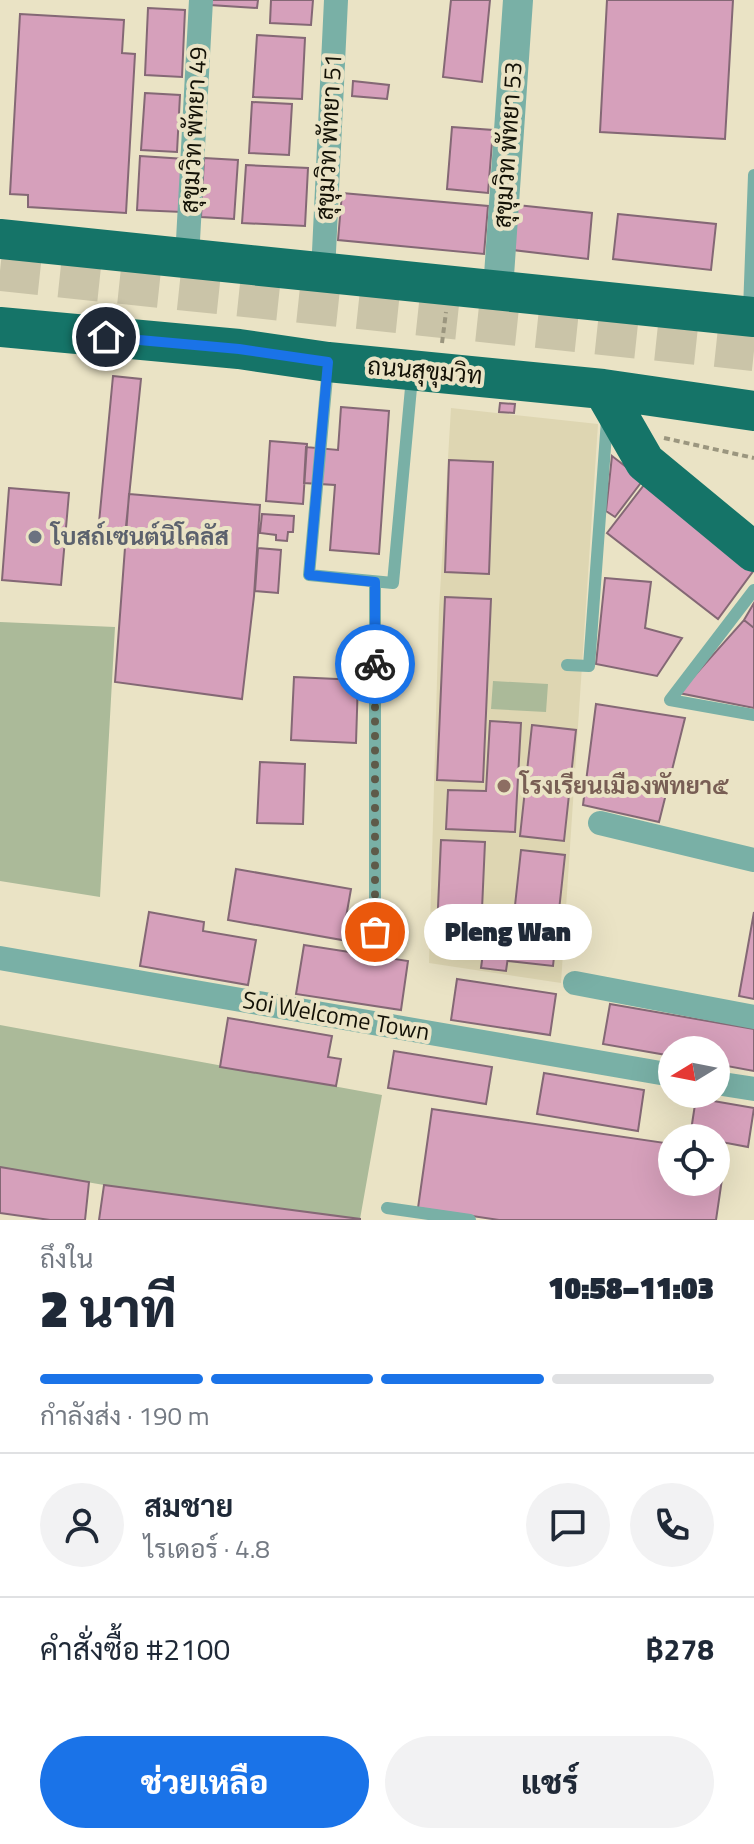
<!DOCTYPE html>
<html lang="th">
<head>
<meta charset="utf-8">
<style>
  :root { --surface:#fff; --page:#f2f2f3; --text:#1f2937; --muted:#747a83; --line:#e0e1e3; --accent:#1a73e8 }
  body { margin:0; font-family:"Titillium Web",Sarabun,sans-serif; background:var(--page); color:var(--text); height:100vh; display:flex; flex-direction:column; font-size:30px; white-space:nowrap }
  * { box-sizing:border-box; margin:0 }
  p { font-size:26px; color:var(--muted) }
  .icon { flex:none; width:44px; height:44px; fill:none; stroke:currentColor; stroke-width:2; stroke-linecap:round; stroke-linejoin:round }
  .map { position:relative; height:1220px; overflow:hidden }
  .panel { display:flex; flex-direction:column; background:var(--surface); flex:1 }
  .panel>* { flex:none }
  .needle { width:52px; rotate:260deg }
  .buttons { position:absolute; left:658px; top:1036px; display:grid; gap:16px }
  .buttons a { display:grid; place-items:center; width:72px; height:72px; border-radius:50%; background:var(--surface); box-shadow:0 8px 32px #0002; font-size:40px }
  .pin { position:absolute; display:grid; place-items:center; width:68px; height:68px; color:#fff; margin:-34px; border:4px solid #fff; border-radius:50%; box-shadow:0 2px 8px #0007 }
  .courier { position:absolute; display:grid; place-items:center; width:80px; height:80px; margin:-40px; border:6px solid #1a73e8; border-radius:50%; background:#fff; color:#222; box-shadow:0 2px 10px #0007 }
  .bubble { position:absolute; height:56px; border-radius:28px; background:var(--surface); box-shadow:0 8px 32px #0002; font-size:26px; font-weight:800; line-height:56px; text-align:center }
  .summary em { font-style:normal; font-weight:800 }
  .summary div { display:flex; flex-direction:column-reverse }
  .summary { display:flex; align-items:center; justify-content:space-between; height:136px; padding:0 40px }
  h1 { font-size:52px; font-weight:800; line-height:60px }
  .bar { display:grid; grid-template-columns:repeat(4,1fr); gap:12px 8px; align-content:center; height:96px; padding:0 40px }
  .bar i { height:10px; border-radius:6px; background:var(--line) }
  .bar .active { background:var(--accent) }
  .bar p { grid-column:span 4 }
  .line { display:flex; align-items:center; gap:20px; padding:0 40px; border-top:2px solid var(--line) }
  .line div { flex:1 }
  .round { display:grid; place-items:center; flex:none; width:84px; height:84px; border-radius:42px; background:var(--page) }
  .cta { display:flex; gap:16px; margin-top:auto; padding:16px 40px }
  .cta a { flex:1; height:92px; border-radius:48px; background:var(--accent); color:#fff; font-size:32px; font-weight:800; line-height:92px; text-align:center }
  .cta a+a { background:var(--page); color:var(--text) }
  .map>svg:first-child { display:block }
  .built { fill:#ded6b2 }
  .green { fill:#abba99 }
  .building { fill:#d6a0bb; stroke:#846875; stroke-width:2 }
  .lines { fill:none; stroke-linecap:round; stroke-linejoin:round }
  .trunk-tunnel { stroke:#cac4a8; stroke-width:40; stroke-dasharray:40 20; stroke-linecap:butt }
  .path { stroke:#9b967f; stroke-width:4; stroke-dasharray:6 4; stroke-linecap:butt }
  .service { stroke:#79b0a6; stroke-width:12 }
  .minor { stroke:#79b0a6; stroke-width:24 }
  .tertiary { stroke:#79b0a6; stroke-width:30 }
  .trunk { stroke:#157468; stroke-width:40 }
  .done { stroke:#5e5a49; stroke-width:8; stroke-dasharray:0 14.4 }
  .route { stroke:#1a73e8; stroke-width:10 }
  .worship-dot { fill:#6b7280; stroke:#eae3c5; stroke-width:3 }
  .education-dot { fill:#8d6e63; stroke:#eae3c5; stroke-width:3 }
  .labels { text-anchor:middle; stroke-width:8; stroke-linejoin:round; paint-order:stroke }
  .street-label { font-size:24px; fill:#131106; stroke:#eae3c5 }
  .worship-label { font-size:24px; font-weight:bold; fill:#5b616d; stroke:#eae3c5; text-anchor:start }
  .education-label { font-size:24px; font-weight:bold; fill:#785e54; stroke:#eae3c5; text-anchor:start }
</style>
</head>
<body>
<div class="map">
<svg width="754" height="1220" viewBox="0 0 754 1220">
  <rect width="100%" height="100%" fill="#eae3c5"/>
  <path class="built" d="M451,408L598,424L561,983L429,963L439,609Z"/>
  <path class="green" d="M0,622L115,627L100,897L0,881Z
    M493,681L548,684L546,712L491,709Z
    M0,1025L382,1095L360,1219L104,1185L0,1167Z"/>
  <path class="building" d="M210,0H258L257,8L210,5Z
    M271,0H313L311,25L270,23Z
    M451,0H490L482,82L443,77Z
    M607,0H733L725,139L600,132Z
    M148,8L185,10L182,77L145,75Z
    M20,14L124,20L122,53L135,54L126,213L28,207V195L10,194Z
    M257,35L305,38L302,99L253,97Z
    M353,81L389,85L387,99L352,96Z
    M145,93L180,95L177,152L141,150Z
    M252,102L292,104L289,155L249,153Z
    M452,127L493,130L488,193L447,189Z
    M140,156L185,159L182,212L137,210Z
    M204,158L238,160L234,219L201,217Z
    M246,165L308,168L305,226L242,223Z
    M342,193L488,206L484,254L338,240Z
    M517,205L592,213L588,259L513,250Z
    M618,214L716,224L711,270L613,259Z
    M113,376L141,379L125,536L98,533Z
    M500,403L515,404L514,413L499,412Z
    M341,407L389,411L379,554L330,550L335,485L304,483L306,447L338,450Z
    M270,441L307,444L303,504L266,501Z
    M612,456L643,480L615,517L606,511Z
    M449,460L493,462L489,574L445,572Z
    M644,485L754,570L718,619L607,533Z
    M9,488L69,493L61,585L2,580Z
    M129,494L260,505L254,596L242,699L115,682Z
    M262,514L294,516L293,532H288L287,541L276,540V535L260,533Z
    M258,548L281,550L278,593L255,591Z
    M605,578L651,582L645,628L682,638L657,676L596,664Z
    M445,597L491,599L483,782L437,780Z
    M754,603V628L744,620Z
    M744,620L754,628V708L679,693Z
    M294,677L358,680L356,743L291,740Z
    M596,704L685,718L659,822L583,805Z
    M490,721L521,723L515,832L446,829L448,790L486,791Z
    M532,725L576,730L564,841L520,836Z
    M260,762L305,764L303,824L257,823Z
    M441,840L485,842L480,954L436,952Z
    M521,850L565,855L553,966L509,961Z
    M236,869L351,889L342,940L228,920Z
    M149,912L204,922L203,931L256,940L248,985L140,966Z
    M754,912V999L739,996Z
    M304,945L408,961L401,1010L296,994Z
    M483,953L508,957L506,971L481,968Z
    M457,979L556,994L550,1035L451,1020Z
    M610,1004L754,1029V1071L716,1064V1050H672V1056L603,1044Z
    M228,1018L332,1036L328,1057L341,1059L336,1086L220,1067Z
    M394,1051L492,1067L486,1104L388,1088Z
    M544,1073L644,1090L638,1131L537,1114Z
    M696,1098L754,1108L748,1147L716,1141V1138L690,1137Z
    M432,1109L672,1144V1182H716V1151L726,1152L716,1220H499L418,1208Z
    M0,1167L89,1182L85,1220H50L0,1213Z
    M104,1185L360,1219V1220H99Z"/>
  <g class="lines">
    <path class="trunk-tunnel" d="M0,271L754,351"/>
    <path class="path" d="M442,343L446,312
      M664,438L754,458"/>
    <path class="service" d="M749,310L754,175
      M328,366L309,575L393,583L412,377
      M754,590L670,700L754,715
      M567,665L589,666L607,420
      M375,932V582
      M387,1208L470,1220"/>
    <path class="minor" d="M187,259L201,0
      M323,273L336,0
      M600,823L754,860
      M0,958L672,1075
      M575,983L754,1017
      M716,1083L754,1089"/>
    <path class="tertiary" d="M498,290L518,0"/>
    <path class="trunk" d="M0,239L754,317
      M0,327L239,349L328,362L603,389L754,411
      M603,389L645,462L754,552"/>
  </g>
  <g class="lines">
    <path class="done" d="M375,664V932"/>
    <path class="route" d="M106,337L239,349L328,362L309,575L375,582V664"/>
  </g>
  <circle class="worship-dot" cx="35" cy="537" r="8"/>
  <circle class="education-dot" cx="504" cy="786" r="8"/>
  <g class="labels">
    <g class="street-label">
      <text transform="translate(194 130) rotate(-87)" y="8">สุขุมวิท พัทยา 49</text>
      <text transform="translate(329 137) rotate(-87)" y="8">สุขุมวิท พัทยา 51</text>
      <text transform="translate(508 145) rotate(-86)" y="8">สุขุมวิท พัทยา 53</text>
      <text transform="translate(425 371) rotate(5)" y="8">ถนนสุขุมวิท</text>
      <text transform="translate(336 1016) rotate(10)" y="8">Soi Welcome Town</text>
    </g>
    <g class="worship-label">
      <text x="51" y="545">โบสถ์เซนต์นิโคลัส</text>
    </g>
    <g class="education-label">
      <text x="520" y="794">โรงเรียนเมืองพัทยา๕</text>
    </g>
  </g>
</svg>
<div class="buttons">
<a><svg class="needle" viewBox="-14 -14 28 28"><path d="M0-13l5 13h-10z" fill="#e53935"/><path d="M0 13l5-13h-10z" fill="#747a83"/></svg></a>
<a><svg class="icon" aria-label="locate" viewBox="0 0 24 24"><circle cx="12" cy="12" r="6"/><path d="M12 2v4M12 18v4M2 12h4M18 12h4"/></svg></a>
</div>
<div class="pin" style="left:375px;top:932px;background:#ea580c"><svg class="icon" aria-label="bag" viewBox="0 0 24 24"><path d="M5 8h14l-1 12H6zM9 8a3 3 0 0 1 6 0"/></svg></div>
<div class="pin" style="left:106px;top:337px;background:#1f2937"><svg class="icon" aria-label="home" viewBox="0 0 24 24"><path d="M3 11l9-7 9 7M6 9v11h12V9"/></svg></div>
<div class="courier" style="left:375px;top:664px"><svg class="icon" aria-label="bike" viewBox="0 0 24 24"><circle cx="6" cy="16" r="4"/><circle cx="18" cy="16" r="4"/><path d="M6 16l4-8h5l3 8M10 8l3 8H6M13 5h3"/></svg></div>
<div class="bubble" style="left:424px;top:904px;width:168px">Pleng Wan</div>
</div>
<section class="panel">
<div class="summary"><div><h1>2 นาที</h1><p>ถึงใน</p></div><em>10:58–11:03</em></div>
<div class="bar"><i class="active"></i><i class="active"></i><i class="active"></i><i></i><p>กำลังส่ง · 190 m</p></div>
<div class="line" style="height:144px"><a class="round"><svg class="icon" aria-label="person" viewBox="0 0 24 24"><circle cx="12" cy="8" r="4"/><path d="M4 21q1-7 8-7t8 7"/></svg></a><div><b>สมชาย</b><p>ไรเดอร์ · 4.8</p></div><a class="round"><svg class="icon" aria-label="chat" viewBox="0 0 24 24"><path d="M4 5h16v11H9l-5 4z"/></svg></a><a class="round"><svg class="icon" aria-label="phone" viewBox="0 0 24 24"><path d="M5 4h4l2 5-3 2q2 4 5 5l2-3 5 2v4C11 20 4 13 5 4z"/></svg></a></div>
<div class="line" style="height:104px"><div>คำสั่งซื้อ #2100</div><b>฿278</b></div>
<div class="cta"><a>ช่วยเหลือ</a><a>แชร์</a></div>
</section>
</body>
</html>
